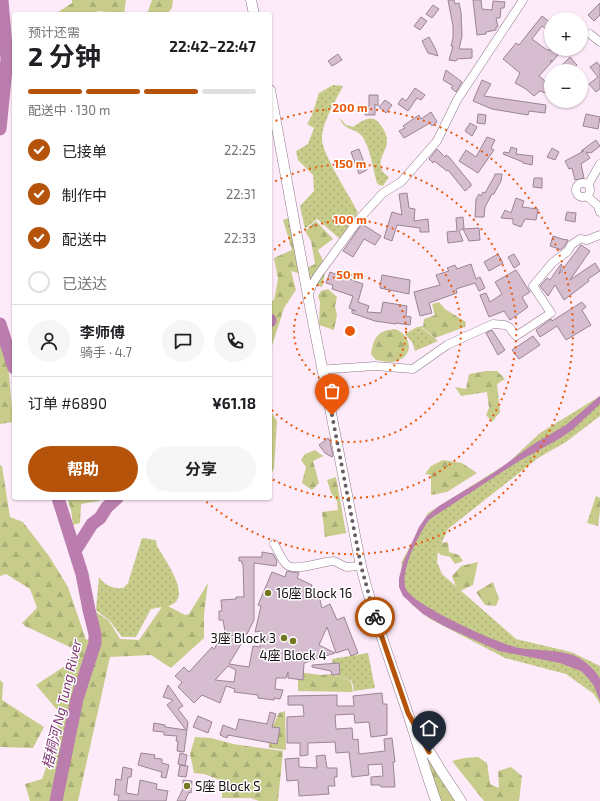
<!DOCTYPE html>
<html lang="zh">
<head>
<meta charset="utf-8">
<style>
  :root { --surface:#fff; --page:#f6f6f6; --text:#202124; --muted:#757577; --line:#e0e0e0; --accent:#b45309 }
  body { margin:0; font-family:"Exo 2","Noto Sans SC",sans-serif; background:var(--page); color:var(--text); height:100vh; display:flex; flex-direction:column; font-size:15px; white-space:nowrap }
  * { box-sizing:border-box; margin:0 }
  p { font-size:13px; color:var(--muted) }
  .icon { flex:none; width:22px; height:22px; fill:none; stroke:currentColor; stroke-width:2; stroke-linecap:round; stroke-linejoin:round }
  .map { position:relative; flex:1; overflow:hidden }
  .side { position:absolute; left:12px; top:12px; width:260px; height:488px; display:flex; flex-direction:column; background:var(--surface); border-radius:4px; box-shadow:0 1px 3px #0004 }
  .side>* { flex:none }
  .tools { position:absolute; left:544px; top:12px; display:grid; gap:8px }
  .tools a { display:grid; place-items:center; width:44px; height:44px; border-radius:50%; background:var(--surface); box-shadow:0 1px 3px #0004; font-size:20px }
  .pin { position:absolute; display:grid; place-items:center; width:34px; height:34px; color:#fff; margin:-41px -17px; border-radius:50% 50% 50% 0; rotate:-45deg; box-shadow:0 0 4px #0007 }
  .pin .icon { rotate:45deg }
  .courier { position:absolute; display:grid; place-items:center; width:40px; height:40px; margin:-20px; border:3px solid #b45309; border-radius:50%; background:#fff; color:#222; box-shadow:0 1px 5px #0007 }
  .headline em { font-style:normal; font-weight:700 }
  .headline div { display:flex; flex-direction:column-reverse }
  .headline { display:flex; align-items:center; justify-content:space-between; height:68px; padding:0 16px }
  h1 { font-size:26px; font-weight:700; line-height:30px }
  .bar { display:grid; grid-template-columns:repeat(4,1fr); gap:6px 4px; align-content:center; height:48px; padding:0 16px }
  .bar i { height:5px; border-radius:3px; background:var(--line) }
  .bar .current { background:var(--accent) }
  .bar p { grid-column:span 4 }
  .line { display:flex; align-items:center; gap:10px; padding:0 16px; border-top:1px solid var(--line) }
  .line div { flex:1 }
  .round { display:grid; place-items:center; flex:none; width:42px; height:42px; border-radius:21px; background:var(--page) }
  ol { padding:0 16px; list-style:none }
  li { display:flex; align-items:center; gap:12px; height:44px }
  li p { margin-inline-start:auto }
  li .icon { padding:4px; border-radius:50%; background:var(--accent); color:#fff; stroke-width:4 }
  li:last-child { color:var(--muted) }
  li i { width:22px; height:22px; border:2px solid var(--line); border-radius:50% }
  .cta { display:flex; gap:8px; margin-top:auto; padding:8px 16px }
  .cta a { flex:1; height:46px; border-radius:24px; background:var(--accent); color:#fff; font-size:16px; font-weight:700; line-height:46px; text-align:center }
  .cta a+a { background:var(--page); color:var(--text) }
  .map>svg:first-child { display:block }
  .grass { fill:url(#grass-dots) }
  .forest { fill:url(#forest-firs) }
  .water { fill:#ba7dad }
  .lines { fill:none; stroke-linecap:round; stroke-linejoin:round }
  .river { stroke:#ba7dad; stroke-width:13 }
  .building { fill:#d6bed0; stroke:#9a8495; fill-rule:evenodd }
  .minor-casing { stroke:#8d7788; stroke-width:9 }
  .major-casing { stroke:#8d7788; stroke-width:11 }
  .minor { stroke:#fff; stroke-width:8 }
  .major { stroke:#fff; stroke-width:10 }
  .done { stroke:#675b64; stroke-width:4; stroke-dasharray:0 7.2 }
  .route { stroke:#b45309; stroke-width:5 }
  .ring { fill:none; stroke:#e8590c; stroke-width:2; stroke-dasharray:2 4 }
  .poi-dot { fill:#747821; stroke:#fff; stroke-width:1.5 }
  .labels { text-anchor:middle; stroke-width:3; stroke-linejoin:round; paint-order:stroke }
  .poi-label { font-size:13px; fill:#160e14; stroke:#fff; text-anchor:start }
  .water-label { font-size:14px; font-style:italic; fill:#7f3573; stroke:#fff }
  .centre { fill:#e8590c; stroke:#fff; stroke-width:2 }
  .ring-label { font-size:12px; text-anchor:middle; font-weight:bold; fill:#e8590c; stroke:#fff; stroke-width:3; stroke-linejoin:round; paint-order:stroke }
</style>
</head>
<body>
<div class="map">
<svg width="600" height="801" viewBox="0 0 600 801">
  <defs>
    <pattern id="grass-dots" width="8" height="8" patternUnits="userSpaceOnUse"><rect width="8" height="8" fill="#c7cc8b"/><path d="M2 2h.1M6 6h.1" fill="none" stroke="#aaae77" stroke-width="1.8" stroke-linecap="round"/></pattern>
    <pattern id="forest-firs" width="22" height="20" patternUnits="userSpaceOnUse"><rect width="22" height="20" fill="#c7cc8b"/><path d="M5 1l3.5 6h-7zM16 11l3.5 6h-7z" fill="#aaae77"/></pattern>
  </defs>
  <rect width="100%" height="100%" fill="#feebf9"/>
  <path class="grass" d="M333,85L343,86C336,100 321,124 322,140C323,155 350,197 358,212L340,239L317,219L305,229L300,206L314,191L313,175L298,160L296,151L308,144L314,128L307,124L312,115L319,93Z
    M340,118L346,125L353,127C362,121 372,113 380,124C397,146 377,153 381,168C382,172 386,175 389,177L383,186L379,185L377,183C373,170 370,145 361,135C354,128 343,130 340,118Z
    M423,326L422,328L438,341L415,351L412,342L405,334L417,327Z
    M600,396V416L566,442L538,458L448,529L438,551L437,562L442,574L516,639L571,652L600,666V704L594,694L566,674L505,658L430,619L411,604L400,584L402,561L428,513L508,463L540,433Z
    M142,538L156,540L157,546C163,557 191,594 173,604C167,608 158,607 151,609L136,637H122L110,621L96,610L99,577C104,585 113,589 123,588L128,583Z
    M368,653L375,688L354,691L352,681L337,676L333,673L332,659Z"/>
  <path class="forest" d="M72,0H126L124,14L99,11L91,14H55L72,3Z
    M152,0H173L172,8L167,14H147Z
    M294,216L301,274L291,271L296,290L284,308L270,352V302L274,300L278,279L274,258L292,250L283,220Z
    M316,221L333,239L318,250L326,267L322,287L309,283L307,268L315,264L311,241L305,231Z
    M328,289L337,297L335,306L337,315L334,330L319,325L320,302L318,296L321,291Z
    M439,302L445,309L466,322L465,327L435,338L423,328L424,319L435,315L432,304Z
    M395,329C410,334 415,353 399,360C392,364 383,361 376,360L371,354C374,337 377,331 395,329Z
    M0,332L9,374L13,422L0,424Z
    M486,371H497L505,379L497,384L500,412L492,422L486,415L489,408L487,392L461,396L455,387L466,389L469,374Z
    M270,405H272V413L277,421L274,469L270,475Z
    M315,450L323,456L313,461L319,483L312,490L302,483L306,467L301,460L305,454Z
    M443,460L462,463L477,473L447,492L431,495V475L425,474L431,466Z
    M0,465L2,466L10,517L23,522L49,556L68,587L86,640L97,635L96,612L109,621L120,639L139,640L164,604L185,615L189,614L208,583L204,614V638L171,668L151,655L110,657L78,801H30L25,784L42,779L57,738L58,711L36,685L71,662L72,648L25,626L22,623L37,608L30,589L6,574L0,576Z
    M336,477L346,533L325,537L322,512L338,510L337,501L331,493L327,480Z
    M596,496L600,498V510L598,526L587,523Z
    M67,498H103L99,501L81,504L80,523L73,525L71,510Z
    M448,542L449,552L459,555L463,561L455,564L450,557L441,555L436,551L439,543Z
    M478,562L473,585L458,592L452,576L461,566Z
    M493,582L499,599L496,606L485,605L476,592Z
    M298,672L321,675L331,674L351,681L353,692L298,691Z
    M0,680L3,683L2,700L44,727L33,748L0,747Z
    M285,711L286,750L269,748L270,732L279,713Z
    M195,737L211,738L233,744L283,751L278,801H259L250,798H222V781L204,774L194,773L190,754Z
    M424,751L455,801H439Z
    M478,757L487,763L490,784L499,788L498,771L511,767L522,776L519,801H484L452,761L464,758Z"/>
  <path class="water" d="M600,396V404L572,430L559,439L519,461L430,519C419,532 399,573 406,589C414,606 499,644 519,648C537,651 565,649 581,659C587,663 598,673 600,679C600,685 600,694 600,701L594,686L588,678L581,671L560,663L499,651L444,626L423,614L403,596L399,587V578L403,563L419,527L426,517L439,506L492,474L532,445L566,425Z"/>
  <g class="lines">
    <path class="river" d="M0,129L7,59L2,0
      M270,321V320
      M0,324L14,368
      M75,551L92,524L100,518L107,507L117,498
      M56,801L77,699L95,643V634L89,610L82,574L58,498"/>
  </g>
  <path class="building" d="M448,0H454L455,4L459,3L461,12L462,36L459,49H472V58L457,59L456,61L449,60L453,46H451L453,38V26Z
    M473,0H481L482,9L492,10L493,1L505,2L504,8H501L500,18H496L498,27H496V30L486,32V34L477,35Z
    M600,3V15L594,21L588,15Z
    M433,5L439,9L432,18L426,14Z
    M542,16L551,23V33L542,26L532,39L547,50L563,49L552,62L551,60V63L539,76L545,81L544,82L551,85V95L540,91L534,96L526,89L515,83L520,73L503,59L516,43L519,45Z
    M421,17L427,21L420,30L414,26Z
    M429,37L435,48L438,56L428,53L422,41Z
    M338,54L342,60L332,66L328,61Z
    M570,57L577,65L571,71H556Z
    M597,62L600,66V89L596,92L589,84L598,77L590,67Z
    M446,70L462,82L456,92L451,88L453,86L443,80Z
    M482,80L491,84L484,96L546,105L545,113L529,111L528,115L492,109L473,101Z
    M415,88L425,95L421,100L417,98L408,111L398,104L402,98L406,101Z
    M369,95H378V106L375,104V115H365V106H369Z
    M385,100L392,105L386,113L379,107Z
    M431,112L437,122L432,126L430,123L404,138L399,131L405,128L403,126L419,115L421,119Z
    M478,114L486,115L485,124L477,123Z
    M586,114L600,117L598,129L583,126Z
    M470,123L477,127L472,136L465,131Z
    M487,137L495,140L491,148L494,150L478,173L459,161L466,150L476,157Z
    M596,140L600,146L591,153L586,152L590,158L581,164L584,178L575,180L572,168L569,169L565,161L584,151H581Z
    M511,147L517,149L516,154L533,156L532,165L523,163V162L503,154L504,152L509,153Z
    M552,148L559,152L555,160L547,157Z
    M359,149L367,170L359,174L351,152Z
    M437,149L445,157L446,155L449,157L471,184V186L465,191L448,170L447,171L434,161L433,163L429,159Z
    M495,174H502L501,181L494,194H492L485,207L484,217H475L476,199L479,194L481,196L483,192L485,193L494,177Z
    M534,178H542V188L533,187Z
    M407,193L409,208L415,209L414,221L428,219L429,232H420V228L397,225L392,241L384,238L392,212L402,215L399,194Z
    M516,198L524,201L522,207L538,209L536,220L525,219L521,227L513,224V219L501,218L505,210L511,213Z
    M567,212L576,213L575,222L565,220Z
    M463,217L464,228L459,231L463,241L448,243L447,232L457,231L456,218Z
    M362,224L381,236L375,245L364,239L353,257L343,251Z
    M479,228L480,240L469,241L463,229Z
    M553,236L562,239L568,240L564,247L560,250L559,249L550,246Z
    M581,245L590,251L570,280L595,263L600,271L588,279L589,281L564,300L555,285L548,296L540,286L547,278L550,280L561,264L562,265L559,274Z
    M498,254L503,263L489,271L484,262Z
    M514,254L520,264L514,268L508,257Z
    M471,264L476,279L480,277L485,288L479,291L475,283L456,289L457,293L429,303L432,313L420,316L414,292L440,285L436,275L449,271L447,268L455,265L457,269Z
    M516,270L530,292L522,297L528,307L510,320L504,311L489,317L480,295L486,293L490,302L502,294L495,282Z
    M330,272L363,284L358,302L369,306L367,312L381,313L383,302L407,306L406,316L411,317L410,325L396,323V324L375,321L352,313V310L356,311L349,308L353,296L332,289L333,285L326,283Z
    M382,275L410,280L409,294L380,288Z
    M582,302L586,307L582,310L591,325L566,340L557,326L540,337L536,330L551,319L552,321Z
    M492,330L505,350L498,355L486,333Z
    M533,336L540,345L519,359L512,350Z
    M328,438L330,441L333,456L332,457L325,453L319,445Z
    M262,552L273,554L277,561L276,566L254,563V620L247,634L228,636L241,644L229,664L249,667L253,646L260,647L262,631L255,632L261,606L258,605L272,572L285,577L287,571L299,573L297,578L312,585L305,599L319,596L322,608L330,604L337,620L344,617L358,653L351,656L348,649L336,653L327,627L319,645L335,653L304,663L303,680L288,678V672L286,678H276L275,689L283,690L280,699L274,698V700L258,698V695L234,692L235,689L226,686L220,703L202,695L194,703L178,687L182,682L175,676L184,667L189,672L212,647L214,649L220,639L227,643L223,620H219V611H222L221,600L236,599V597H244L243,564H242V561H239V557H262ZM228,666L236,670L234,682L215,680Z
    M339,663L340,674L332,675L331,671L312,667V665Z
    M168,685L183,706L178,709L188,722L184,752L177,751L178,741H176L177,736L164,735V732L153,731L154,723L165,725V727L186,730L167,705L173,700L163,697Z
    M382,693L383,704H387V735L371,737L369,722L355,723L354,714L335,715L336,729L352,728L353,740L358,739L359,754L385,751L384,739L392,738L395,762H393L395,787H381L380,785H371V777L383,776L382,764L368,765L369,775L352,777L349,752L336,753L335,742L308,743V755L300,756V743H287V717L304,716L303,705H288V696L337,695V706H354L353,696Z
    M270,712L276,714L272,727L280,728L277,744L228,735L227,738L220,735L223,725L236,730L239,719L267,724Z
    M198,716L212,722L208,733L193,727Z
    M141,753L155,755L154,758L162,759V763L169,765L166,778L161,777L162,772L138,765Z
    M180,753L187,755L185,766L178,764Z
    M325,755L327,768H337V777H334L335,786H328L329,794L299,796L298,780L287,781L285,759L299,758V767L317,768L316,756Z
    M180,765L188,766L186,777L178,776Z
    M123,767L132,769L131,777H128L126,793L138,795L140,780L157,784L156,789L168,791L166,801H118L119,795H114L115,788L116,779L121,780Z
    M183,780L192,781L191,793L189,792L185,801H177L183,789Z"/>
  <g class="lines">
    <g class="minor-casing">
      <path id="minor" d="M590,34L600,42
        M576 190a7 7 0 1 1 14 0a7 7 0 1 1-14 0Z
        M588,185L600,164
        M587,196L598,206L600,212
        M308,296L313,283L318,275L360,218L383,193L401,182L437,141L457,100L523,0
        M323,370L331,369L375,366L413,369L447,345L493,324L505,325L509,327L516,336L551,313L533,286L552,263L568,251L571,245L580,239L587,240L600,235
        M274,544C278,550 282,561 287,565C296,572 323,561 334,561L346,567L361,566"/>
    </g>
    <g class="major-casing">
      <path id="major" d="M251,0L254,14
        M270,90L308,296L361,566C373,616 391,663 407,711C417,741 425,771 436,801
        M416,729L440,769L461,801"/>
    </g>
    <use href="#minor" class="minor"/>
    <use href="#major" class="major"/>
  </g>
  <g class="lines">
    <path class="done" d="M332,415L361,566L375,617"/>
    <path class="route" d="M375,617L408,713L429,752"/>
  </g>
  <g class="ring">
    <circle cx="350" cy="331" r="56"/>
    <path d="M270 254A111 111 0 1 1 270 408"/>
    <path d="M270 184A167 167 0 1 1 270 478"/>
    <path d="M270 123A223 223 0 1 1 202 498"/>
  </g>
  <g class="poi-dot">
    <circle cx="268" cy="593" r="4"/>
    <circle cx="284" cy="638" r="4"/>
    <circle cx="293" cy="641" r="4"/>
    <circle cx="187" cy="786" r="4"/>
  </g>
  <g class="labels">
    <g class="poi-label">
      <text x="276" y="598">16座 Block 16</text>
      <text x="276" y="643" text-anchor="end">3座 Block 3</text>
      <text x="293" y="660" text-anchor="middle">4座 Block 4</text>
      <text x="195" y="791">S座 Block S</text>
    </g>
    <g class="water-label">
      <text transform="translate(62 704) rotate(-77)" y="5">梧桐河 Ng Tung River</text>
    </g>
  </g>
  <circle cx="350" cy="331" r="6" class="centre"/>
  <g class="ring-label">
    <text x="350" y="112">200 m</text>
    <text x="350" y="168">150 m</text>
    <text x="350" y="224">100 m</text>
    <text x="350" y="279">50 m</text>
  </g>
</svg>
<div class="tools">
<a>+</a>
<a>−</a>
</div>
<div class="pin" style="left:332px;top:415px;background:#ea580c"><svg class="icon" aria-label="bag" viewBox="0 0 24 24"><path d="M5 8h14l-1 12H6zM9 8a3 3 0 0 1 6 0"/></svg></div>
<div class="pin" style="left:429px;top:752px;background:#1f2937"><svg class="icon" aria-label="home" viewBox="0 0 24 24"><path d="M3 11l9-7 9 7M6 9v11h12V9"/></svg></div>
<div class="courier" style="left:375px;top:617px"><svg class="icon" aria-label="bike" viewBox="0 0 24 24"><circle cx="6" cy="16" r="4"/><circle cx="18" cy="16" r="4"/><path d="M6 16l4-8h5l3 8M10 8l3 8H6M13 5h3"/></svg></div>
<section class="side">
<div class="headline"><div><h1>2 分钟</h1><p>预计还需</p></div><em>22:42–22:47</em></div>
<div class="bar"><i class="current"></i><i class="current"></i><i class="current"></i><i></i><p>配送中 · 130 m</p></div>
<ol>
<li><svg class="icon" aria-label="check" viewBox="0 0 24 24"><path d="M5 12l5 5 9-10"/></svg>已接单<p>22:25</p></li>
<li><svg class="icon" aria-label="check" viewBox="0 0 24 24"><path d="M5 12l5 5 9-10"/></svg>制作中<p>22:31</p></li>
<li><svg class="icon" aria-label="check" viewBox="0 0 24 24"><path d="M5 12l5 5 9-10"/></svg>配送中<p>22:33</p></li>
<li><i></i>已送达</li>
</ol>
<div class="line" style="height:72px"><a class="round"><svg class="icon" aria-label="person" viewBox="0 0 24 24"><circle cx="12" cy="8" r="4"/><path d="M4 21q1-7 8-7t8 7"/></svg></a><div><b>李师傅</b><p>骑手 · 4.7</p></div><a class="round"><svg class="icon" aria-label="chat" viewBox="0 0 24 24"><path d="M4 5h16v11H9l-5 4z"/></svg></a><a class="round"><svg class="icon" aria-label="phone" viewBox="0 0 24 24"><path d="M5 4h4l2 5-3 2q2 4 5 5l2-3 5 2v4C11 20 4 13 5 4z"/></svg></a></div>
<div class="line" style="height:52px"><div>订单 #6890</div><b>¥61.18</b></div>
<div class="cta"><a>帮助</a><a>分享</a></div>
</section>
</div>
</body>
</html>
